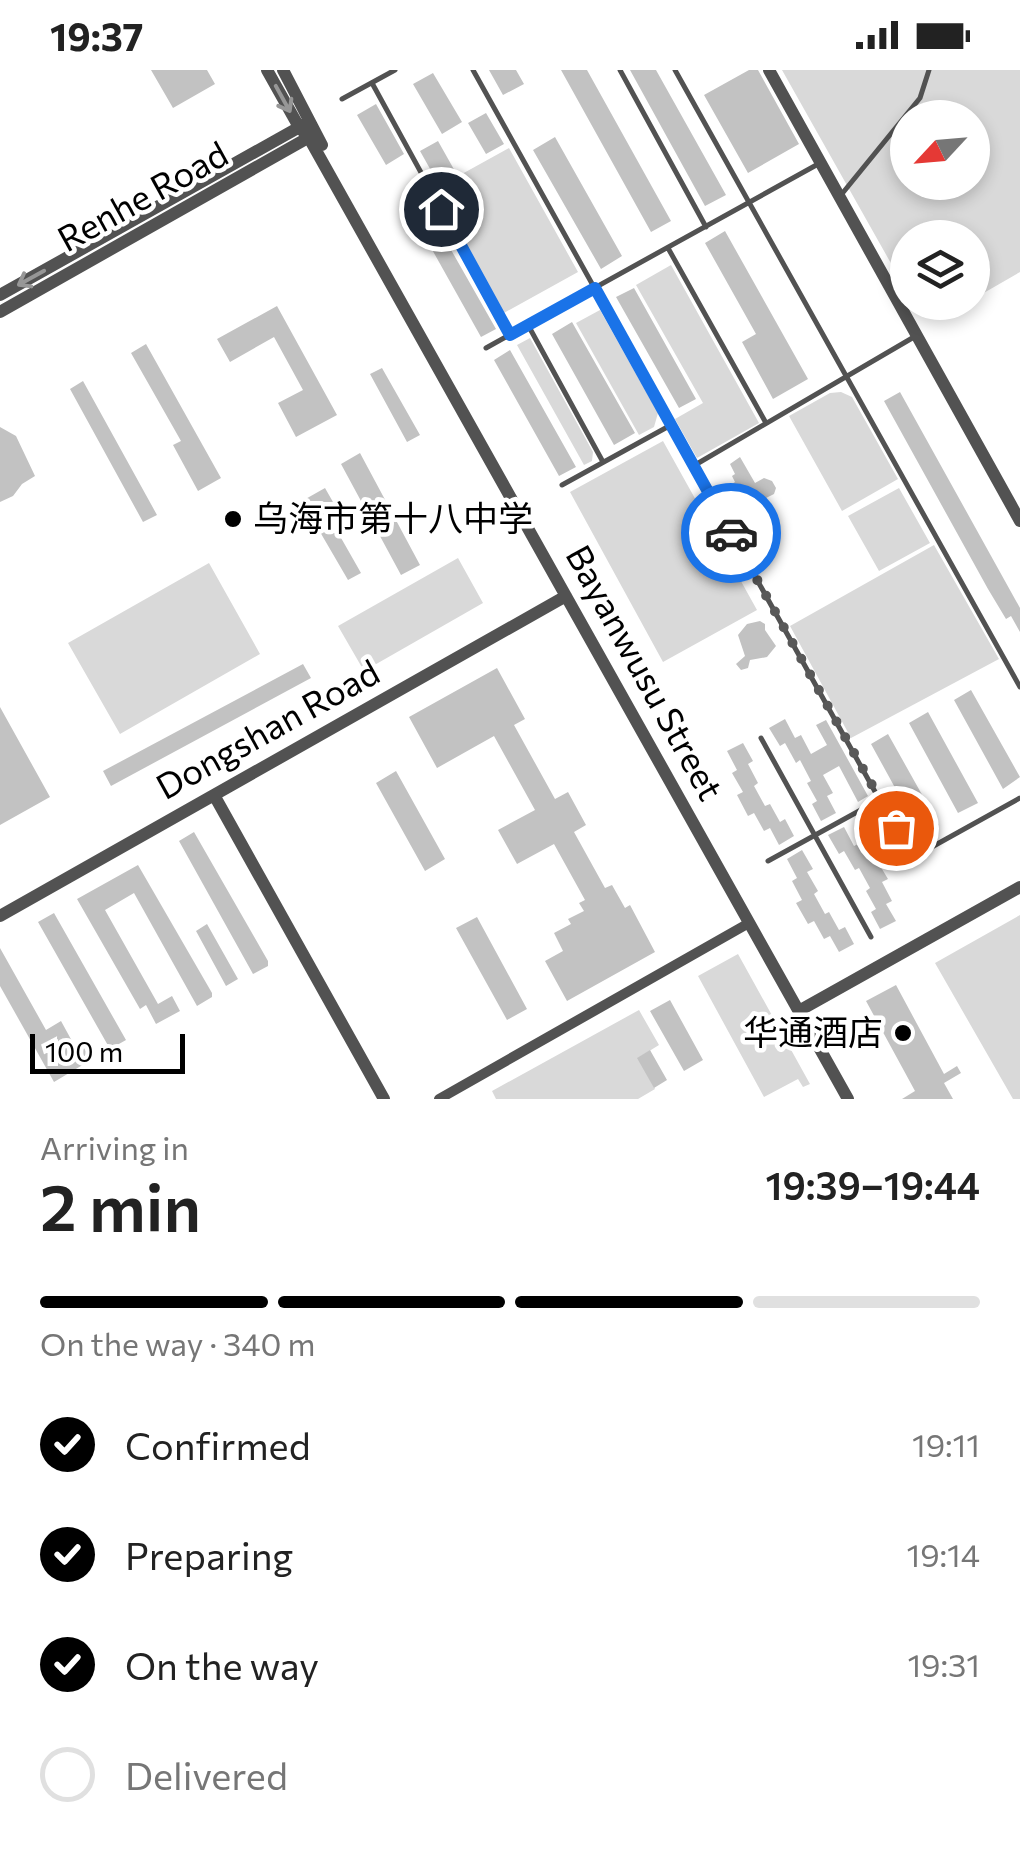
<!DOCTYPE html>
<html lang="en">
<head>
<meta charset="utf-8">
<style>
  :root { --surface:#fff; --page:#f6f6f6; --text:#222; --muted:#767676; --line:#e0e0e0; --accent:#000 }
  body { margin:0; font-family:Commissioner,"Noto Sans SC",sans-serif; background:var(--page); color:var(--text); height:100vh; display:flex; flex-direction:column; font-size:38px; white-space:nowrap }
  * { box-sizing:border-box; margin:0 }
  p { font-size:32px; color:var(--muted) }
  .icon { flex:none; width:55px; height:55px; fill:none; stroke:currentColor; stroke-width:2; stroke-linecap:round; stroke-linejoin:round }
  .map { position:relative; height:1029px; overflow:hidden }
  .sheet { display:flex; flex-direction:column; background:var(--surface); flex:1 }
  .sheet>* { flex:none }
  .needle { width:65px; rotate:244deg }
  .tools { position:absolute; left:890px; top:30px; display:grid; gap:20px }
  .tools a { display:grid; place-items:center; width:100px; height:100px; border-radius:50%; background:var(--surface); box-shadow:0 5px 15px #0003; font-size:50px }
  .scale { position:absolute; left:30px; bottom:25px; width:155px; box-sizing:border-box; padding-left:10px; border:5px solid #000; border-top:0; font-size:28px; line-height:35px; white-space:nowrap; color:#000; -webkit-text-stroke:8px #fff; paint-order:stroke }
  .pin { position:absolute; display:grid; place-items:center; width:85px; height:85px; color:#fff; margin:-42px; border:5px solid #fff; border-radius:50%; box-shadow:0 2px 10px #0007 }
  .courier { position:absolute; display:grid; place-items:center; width:100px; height:100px; margin:-50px; border:8px solid #1a73e8; border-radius:50%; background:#fff; color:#222; box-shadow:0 2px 12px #0007 }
  .headline em { font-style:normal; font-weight:600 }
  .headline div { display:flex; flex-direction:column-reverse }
  .headline { display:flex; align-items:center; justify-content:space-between; height:170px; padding:0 40px }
  h1 { font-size:65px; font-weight:600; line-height:75px }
  .bar { display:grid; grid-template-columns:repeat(4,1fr); gap:15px 10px; align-content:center; height:120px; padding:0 40px }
  .bar i { height:12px; border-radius:8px; background:var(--line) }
  .bar .on { background:var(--accent) }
  .bar p { grid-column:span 4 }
  ol { padding:0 40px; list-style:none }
  li { display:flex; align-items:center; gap:30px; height:110px }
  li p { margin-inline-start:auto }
  li .icon { padding:10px; border-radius:50%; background:var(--accent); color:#fff; stroke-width:4 }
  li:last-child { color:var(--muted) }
  li i { width:55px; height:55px; border:5px solid var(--line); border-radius:50% }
  .status { display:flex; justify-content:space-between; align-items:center; height:70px; padding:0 50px; background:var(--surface); direction:ltr }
  .status svg { height:28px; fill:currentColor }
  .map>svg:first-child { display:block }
  .green { fill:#d9d9d9; fill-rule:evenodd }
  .building { fill:#c2c2c2 }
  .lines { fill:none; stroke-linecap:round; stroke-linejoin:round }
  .service { stroke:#525252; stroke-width:5 }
  .minor { stroke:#525252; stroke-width:10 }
  .tertiary { stroke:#525252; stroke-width:12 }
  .oneway { stroke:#979797 }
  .done { stroke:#595959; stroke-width:10; stroke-dasharray:0 18 }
  .route { stroke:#1a73e8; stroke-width:12 }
  .poi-dot { fill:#000; stroke:#fff; stroke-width:4 }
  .labels { text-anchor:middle; stroke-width:9; stroke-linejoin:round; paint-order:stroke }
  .street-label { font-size:35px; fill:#000; stroke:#fff }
  .poi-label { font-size:35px; fill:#000; stroke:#fff; text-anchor:start }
</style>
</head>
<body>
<div class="status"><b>19:37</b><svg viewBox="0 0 49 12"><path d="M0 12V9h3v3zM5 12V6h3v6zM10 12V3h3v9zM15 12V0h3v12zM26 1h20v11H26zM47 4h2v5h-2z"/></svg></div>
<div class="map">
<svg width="1020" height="1029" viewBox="0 0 1020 1029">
  <rect width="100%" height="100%" fill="#fff"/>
  <path class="green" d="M782,0H1020V202L975,228L972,168H908L906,220ZM908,48H972V112H908Z
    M509,78L578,202L502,244L433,120Z
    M671,195L759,353L697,388L675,349L703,333L636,215Z
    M600,240L658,343L654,357L639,365L576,253Z
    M530,268L593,382L592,391L584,395L517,275Z
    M841,322L852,327L898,409L842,441L789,346L830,323Z
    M663,371L757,540L663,592L570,422Z
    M899,418L930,473L879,501L848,446Z
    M934,475L999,589L851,668L790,556Z
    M458,488L483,533L364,601L338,556Z
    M209,493L260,584L120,664L68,573Z
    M1020,845V1029H1013L935,893Z
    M738,884L810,1014L803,1017L798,1009L764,1027L698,906Z
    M639,940L659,975L638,988L655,1019L638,1029H496L492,1021Z"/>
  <path class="building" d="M151,0H207L215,14L173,38Z
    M489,0H516L524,14L503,25Z
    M561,0H587L671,151L651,162Z
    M630,0H656L726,125L705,136Z
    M749,0H758L799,74L748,103L704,25Z
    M433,3L462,52L442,64L413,14Z
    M376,34L404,84L386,95L357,45Z
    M486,43L504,74L486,84L468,53Z
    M555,67L622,186L601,199L533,80Z
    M438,71L456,103L438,113L420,81Z
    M425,134L496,259L481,267L411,142Z
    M725,161L808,309L773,329L742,272L756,264L705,173Z
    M634,218L696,329L679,338L616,227Z
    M277,236L337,345L296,367L278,333L303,320L274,267L230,292L217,269Z
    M572,252L635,363L614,375L552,264Z
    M146,274L221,408L198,421L173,375L181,371L131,283Z
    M510,280L576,397L559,406L494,290Z
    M382,298L420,365L407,372L370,304Z
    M83,311L157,445L143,452L70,319Z
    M900,322L1020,538V562L1011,546L1006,549L988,519L884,331Z
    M0,357L16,366L35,406L22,414L13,426L0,432Z
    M360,383L420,495L401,505L341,394Z
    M740,387L755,413L764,408L772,411L776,418L774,424L764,429L777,452L747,469L727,435L731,433L726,426L730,424L727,417L735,412L732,406L735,404L730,394Z
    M325,418L333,432L324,438L361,503L348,510L302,431Z
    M760,551L765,554V560L776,576L767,587L750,590L748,598L741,600L736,594L745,586L738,565L747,554Z
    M303,594L311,608L111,716L103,701Z
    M497,598L525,649L514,655L555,729L568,722L586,755L574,762L605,818L612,815L625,838L630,835L655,882L567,931L545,891L563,881L554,863L571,854L568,849L584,841L579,833L585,830L554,774L517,794L498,760L535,740L494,666L437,698L409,647Z
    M971,620L1020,707L1003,719L954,630Z
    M0,637L50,727L0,755Z
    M928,642L978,733L958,743L909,653Z
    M785,649L795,668L801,665L811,684L827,675L816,655L826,650L868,726L858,732L839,696L823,705L833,723L827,726L836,743L821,751L812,734L817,731L807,713L811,711L800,690L796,693L785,673L780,676L769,658Z
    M888,664L939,755L921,765L871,674Z
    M743,673L753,691L748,694L758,713L754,716L765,736L770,734L780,752L785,749L794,766L779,775L770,758L764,761L754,743L748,746L737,725L743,722L732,703L737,700L727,681Z
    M396,701L445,789L425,801L376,713Z
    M844,757L854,776L860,773L871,792L876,789L888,809L882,812L892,831L886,834L896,851L880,859L871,842L876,839L866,821L870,818L859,798L855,800L844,781L839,784L828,765Z
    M194,762L268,891V896L253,904L179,771Z
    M802,780L813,799L807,802L818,821L814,824L825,844L829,842L839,860L845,857L854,874L839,882L830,866L824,869L814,851L808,854L796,833L802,830L792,811L797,808L787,789Z
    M138,795L212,923V927L197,936L134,823L105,840L158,934L172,926L180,941L156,954L146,935L140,939L77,829Z
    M54,843L126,970L110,979L38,852Z
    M477,847L527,939L507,950L456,858Z
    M207,854L238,909L226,916L196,861Z
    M0,878L46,960L61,951L78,982L84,978L91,990L54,1012L0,916Z
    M896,915L944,1004L957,996L961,1003L944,1013L953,1029H902L915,1021L866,931Z
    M670,930L703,990L684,1001L650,941Z
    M650,980L667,1010L654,1018L637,988Z"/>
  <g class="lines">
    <path class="service" d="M473,0L912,788L1020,728
      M620,0L706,157
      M675,0L1020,617
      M372,13L510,265
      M342,29L395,0
      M841,125L920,28L929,0
      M668,178L766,353
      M528,255L603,392
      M486,278L820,93
      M695,395L914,267
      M562,415L671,355
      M761,668L871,867
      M768,791L879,730"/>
    <path class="minor" d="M439,1029L749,853"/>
    <path class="tertiary" d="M267,0L299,57L309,68L848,1029
      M283,0L322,75
      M769,0L1020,451
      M0,225L305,54
      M0,242L313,65
      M214,725L384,1029
      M0,846L566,526
      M804,938L1020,817"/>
  </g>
  <defs><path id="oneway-shaft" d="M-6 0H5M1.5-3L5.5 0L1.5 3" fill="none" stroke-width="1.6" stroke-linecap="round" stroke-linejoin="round" transform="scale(2.5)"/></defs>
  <g class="oneway">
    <use href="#oneway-shaft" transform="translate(283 29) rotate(61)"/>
    <use href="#oneway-shaft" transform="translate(31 208) rotate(151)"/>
  </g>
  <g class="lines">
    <path class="done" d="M731,463L896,758"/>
    <path class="route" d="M441,139L510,265L595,218L731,463"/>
  </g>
  <g class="poi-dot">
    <circle cx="233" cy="449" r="10"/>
    <circle cx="903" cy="963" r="10"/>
  </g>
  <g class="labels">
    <g class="street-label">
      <text transform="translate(143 127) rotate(-29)" y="12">Renhe Road</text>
      <text transform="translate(644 603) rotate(61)" y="12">Bayanwusu Street</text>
      <text transform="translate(268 660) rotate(-29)" y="12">Dongshan Road</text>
    </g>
    <g class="poi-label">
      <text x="253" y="461">乌海市第十八中学</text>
      <text x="883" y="975" text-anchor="end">华通酒店</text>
    </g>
  </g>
</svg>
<div class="tools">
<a><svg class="needle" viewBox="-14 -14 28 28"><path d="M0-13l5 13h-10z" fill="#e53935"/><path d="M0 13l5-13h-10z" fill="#767676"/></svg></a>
<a><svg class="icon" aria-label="layers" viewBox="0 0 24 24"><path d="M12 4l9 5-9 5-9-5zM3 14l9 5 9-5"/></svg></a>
</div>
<div class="scale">100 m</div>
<div class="pin" style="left:896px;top:758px;background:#ea580c"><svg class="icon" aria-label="bag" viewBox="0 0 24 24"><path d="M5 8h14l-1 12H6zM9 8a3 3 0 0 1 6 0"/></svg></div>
<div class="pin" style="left:441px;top:139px;background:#1f2937"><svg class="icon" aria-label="home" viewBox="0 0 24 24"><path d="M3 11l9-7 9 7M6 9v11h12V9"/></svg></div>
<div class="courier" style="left:731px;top:463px"><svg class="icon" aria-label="car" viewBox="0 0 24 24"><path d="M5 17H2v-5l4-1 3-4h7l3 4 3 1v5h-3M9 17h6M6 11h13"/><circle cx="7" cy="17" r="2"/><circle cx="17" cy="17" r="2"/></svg></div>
</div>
<section class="sheet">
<div class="headline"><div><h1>2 min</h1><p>Arriving in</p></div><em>19:39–19:44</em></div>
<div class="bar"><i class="on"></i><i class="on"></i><i class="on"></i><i></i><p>On the way · 340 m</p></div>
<ol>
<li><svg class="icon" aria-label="check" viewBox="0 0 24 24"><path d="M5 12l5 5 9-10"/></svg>Confirmed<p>19:11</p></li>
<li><svg class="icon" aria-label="check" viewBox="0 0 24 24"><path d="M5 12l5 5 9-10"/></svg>Preparing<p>19:14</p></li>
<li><svg class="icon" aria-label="check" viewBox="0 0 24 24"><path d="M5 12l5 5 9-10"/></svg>On the way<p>19:31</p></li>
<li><i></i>Delivered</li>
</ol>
</section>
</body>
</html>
